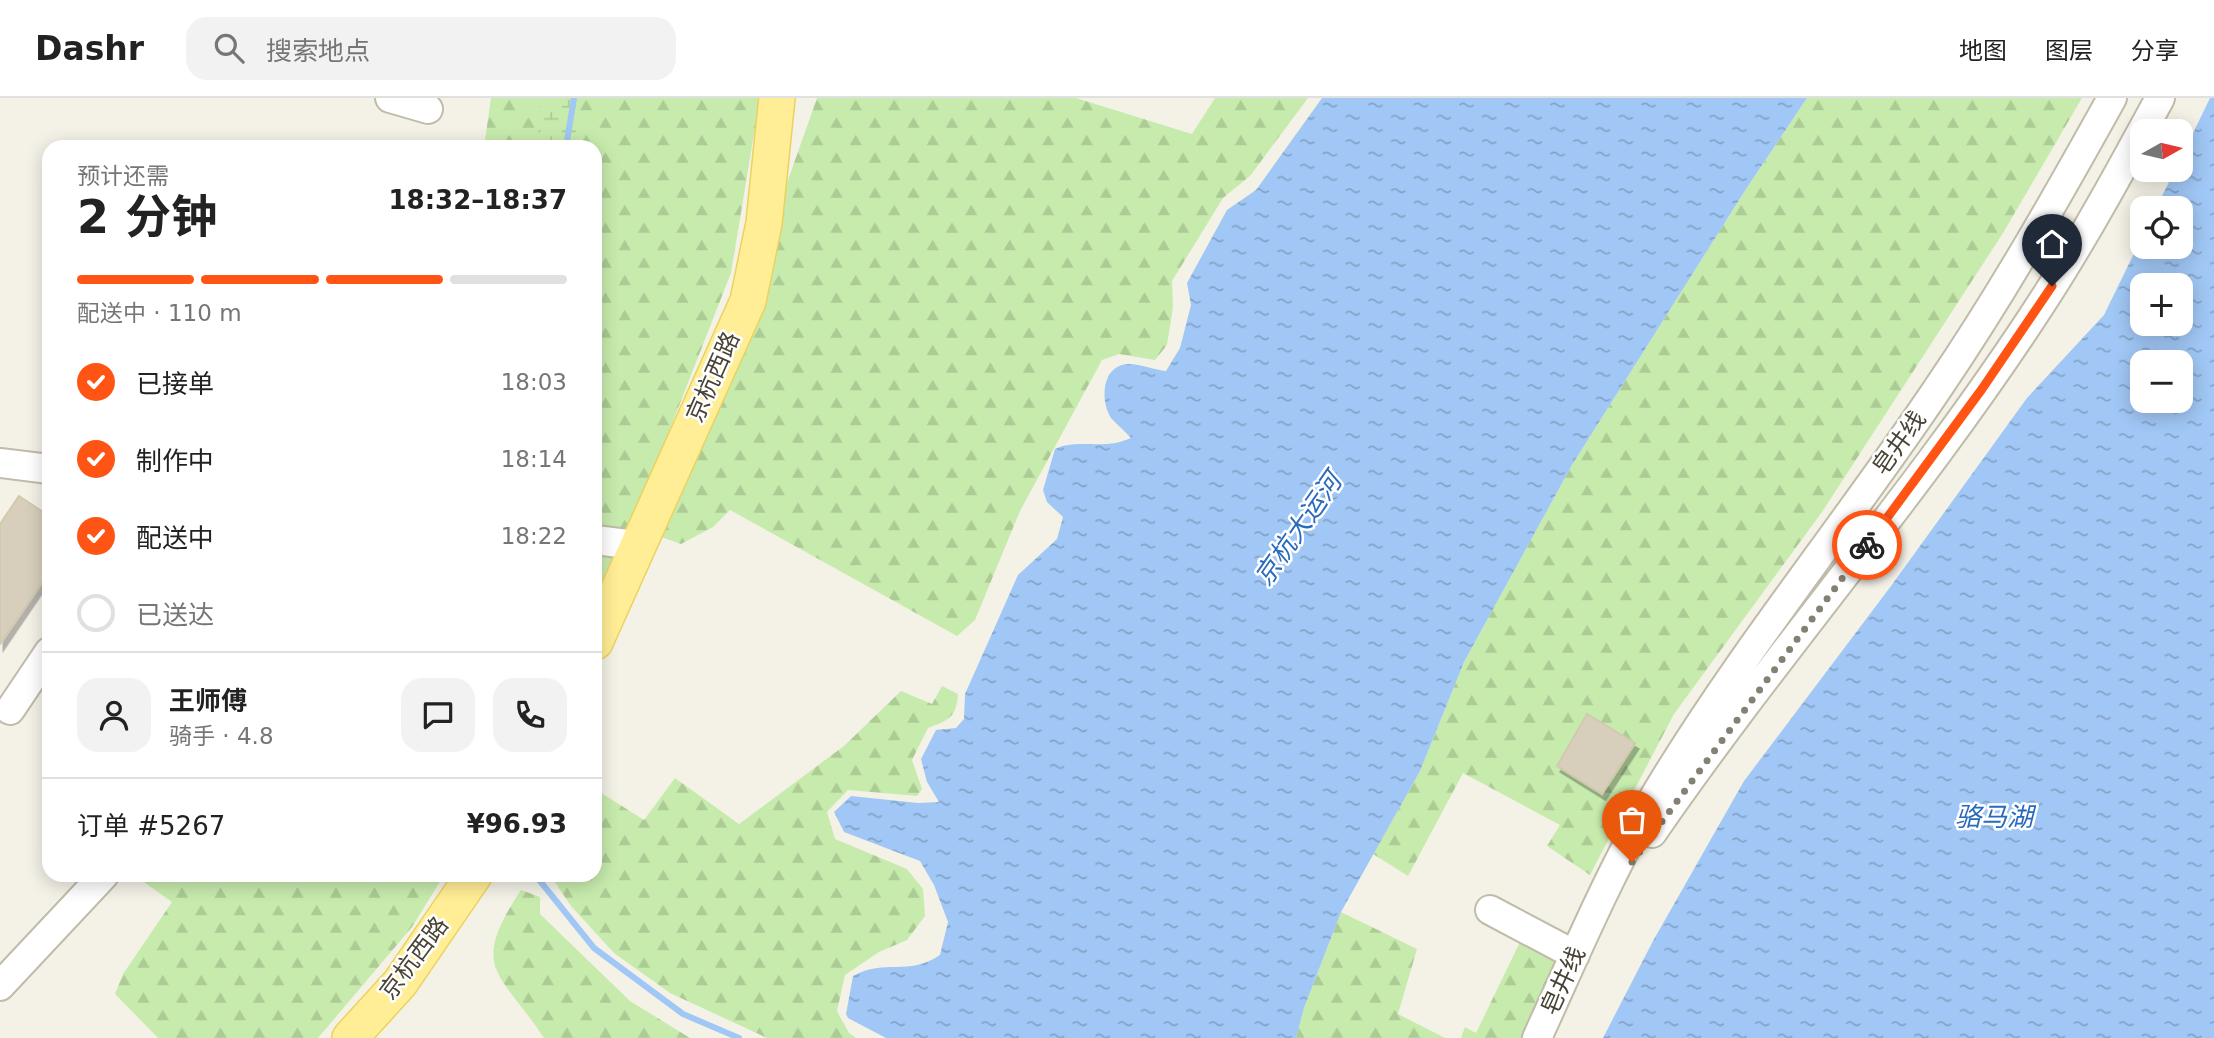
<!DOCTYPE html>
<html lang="zh">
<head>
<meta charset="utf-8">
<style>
  :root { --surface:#fff; --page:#f2f2f2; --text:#222; --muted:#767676; --line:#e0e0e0; --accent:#ff5413 }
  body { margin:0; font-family:"DejaVu Sans","Noto Sans SC",sans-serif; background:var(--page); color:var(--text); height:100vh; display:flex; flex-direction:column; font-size:26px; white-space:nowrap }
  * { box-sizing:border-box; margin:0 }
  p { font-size:23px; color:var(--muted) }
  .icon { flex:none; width:38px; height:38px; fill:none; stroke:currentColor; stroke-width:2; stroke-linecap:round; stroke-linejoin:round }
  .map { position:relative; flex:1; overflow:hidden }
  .drawer { position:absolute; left:42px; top:42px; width:560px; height:742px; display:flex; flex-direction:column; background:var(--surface); border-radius:21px; box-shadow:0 4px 18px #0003 }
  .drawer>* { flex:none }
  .needle { width:46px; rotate:82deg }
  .buttons { position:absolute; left:2130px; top:21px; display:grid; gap:14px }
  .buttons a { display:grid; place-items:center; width:63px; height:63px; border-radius:14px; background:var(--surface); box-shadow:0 4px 18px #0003; font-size:35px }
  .pin { position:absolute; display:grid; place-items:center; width:60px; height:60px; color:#fff; margin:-72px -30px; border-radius:50% 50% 50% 0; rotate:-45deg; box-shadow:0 0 7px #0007 }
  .pin .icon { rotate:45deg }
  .courier { position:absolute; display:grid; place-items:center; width:70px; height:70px; margin:-35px; border:5px solid #ff5413; border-radius:50%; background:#fff; color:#222; box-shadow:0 2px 9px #0007 }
  .overview em { font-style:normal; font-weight:700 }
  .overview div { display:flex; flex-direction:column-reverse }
  .overview { display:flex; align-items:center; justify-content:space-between; height:119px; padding:0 35px }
  h1 { font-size:46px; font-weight:700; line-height:52px }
  .bar { display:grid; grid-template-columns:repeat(4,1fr); gap:10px 7px; align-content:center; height:84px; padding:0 35px }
  .bar i { height:9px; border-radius:5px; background:var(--line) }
  .bar .selected { background:var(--accent) }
  .bar p { grid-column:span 4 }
  .line { display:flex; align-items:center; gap:18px; padding:0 35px; border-top:2px solid var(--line) }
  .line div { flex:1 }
  .round { display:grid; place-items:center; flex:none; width:74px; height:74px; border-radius:21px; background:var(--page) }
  ol { padding:0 35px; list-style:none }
  li { display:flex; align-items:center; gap:21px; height:77px }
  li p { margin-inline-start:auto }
  li .icon { padding:7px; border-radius:50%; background:var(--accent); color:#fff; stroke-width:4 }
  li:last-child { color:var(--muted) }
  li i { width:38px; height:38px; border:4px solid var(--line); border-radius:50% }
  header { display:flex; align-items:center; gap:42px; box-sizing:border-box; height:98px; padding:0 35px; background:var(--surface); border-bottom:2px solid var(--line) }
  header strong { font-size:33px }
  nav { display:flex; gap:38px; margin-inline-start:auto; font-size:24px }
  .search { width:490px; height:63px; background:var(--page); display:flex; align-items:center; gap:18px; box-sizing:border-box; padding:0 24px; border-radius:21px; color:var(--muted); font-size:26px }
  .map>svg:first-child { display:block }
  .forest { fill:url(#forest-firs) }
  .wetland { fill:url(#wetland-marsh) }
  .water { fill:url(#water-ripples); fill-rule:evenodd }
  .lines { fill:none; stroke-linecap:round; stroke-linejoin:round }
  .stream { stroke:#a0c7f5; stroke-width:6 }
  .building { fill:#d7cfbc; stroke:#d2c9ae; stroke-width:2; filter:url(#shadow) }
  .minor-casing { stroke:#c1bba9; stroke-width:32 }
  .major-casing { stroke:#ebd25f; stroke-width:38 }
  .minor { stroke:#fff; stroke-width:28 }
  .major { stroke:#ffee95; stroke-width:35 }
  .done { stroke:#848073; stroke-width:7; stroke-dasharray:0 12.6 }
  .route { stroke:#ff5413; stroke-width:9 }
  .labels { text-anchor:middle; stroke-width:5; stroke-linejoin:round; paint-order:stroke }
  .street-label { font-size:24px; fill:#484335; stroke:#fff }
  .water-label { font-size:26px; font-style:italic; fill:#286abb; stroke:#fff }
</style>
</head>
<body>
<header>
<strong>Dashr</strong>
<div class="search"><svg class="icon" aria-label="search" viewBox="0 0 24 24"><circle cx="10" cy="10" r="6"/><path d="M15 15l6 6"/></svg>搜索地点</div>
<nav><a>地图</a><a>图层</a><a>分享</a></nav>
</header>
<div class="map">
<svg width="2214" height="940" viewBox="0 0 2214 940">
  <defs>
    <pattern id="forest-firs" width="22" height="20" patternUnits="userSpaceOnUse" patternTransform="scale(1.75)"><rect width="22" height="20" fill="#c7ebad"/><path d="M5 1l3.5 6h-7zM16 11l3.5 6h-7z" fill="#accb95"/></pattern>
    <pattern id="wetland-marsh" width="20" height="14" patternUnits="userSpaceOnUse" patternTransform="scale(1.75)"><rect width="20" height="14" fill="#c7ebad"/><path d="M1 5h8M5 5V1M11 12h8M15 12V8" fill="none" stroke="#accb95"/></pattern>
    <pattern id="water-ripples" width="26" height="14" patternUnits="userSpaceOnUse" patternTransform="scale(1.75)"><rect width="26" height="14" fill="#a0c7f5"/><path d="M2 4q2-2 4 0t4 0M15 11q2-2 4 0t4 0" fill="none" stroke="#84a3c7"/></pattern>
    <filter id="shadow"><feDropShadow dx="3.5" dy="6" stdDeviation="0" flood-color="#0004"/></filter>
  </defs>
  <rect width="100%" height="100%" fill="#f4f2e7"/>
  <path class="forest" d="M491,0H760L731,175L657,364L595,496V49H484Z
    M817,0H1076L1192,36L1215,0H1308L1250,78L1223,100L1172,183L1173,209L1167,247L1155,262L1119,256L1102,262L1020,413L975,522L957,538L730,412L713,429L681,446L656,437L764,212L783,96Z
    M1807,0H2082L2003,135L1822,414L1674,616L1590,777L1547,748L1560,727L1463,675L1408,778L1373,756L1420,673L1464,564L1572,367L1746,91Z
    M942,588L958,596C956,620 949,622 928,630L912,662L922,691L917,698L848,692L827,714L835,741L907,771L923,791L925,818L907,842L879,854L845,877L837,913L849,935L856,940H767L670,895L614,855L571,808L550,777H595V691L644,722L675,680L739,726L844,648L901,593L932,606Z
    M134,777H444L412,829L318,940H158L115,896L123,876L172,804Z
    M521,792L540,799V816L630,903L690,940H544C500,873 468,872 521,792Z
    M1341,814L1417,851L1398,916L1445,940H1296L1304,910Z
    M1520,844L1560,865L1523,940H1461L1465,929L1476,935Z"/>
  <path class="wetland" d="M541,0H581L574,49H532L538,37Z"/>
  <path class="water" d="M1322,0H1807L1746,91L1572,367L1464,564L1420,673L1341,814L1304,910L1296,940H886L848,920L846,916L853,878C886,860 907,879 940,857L948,824L934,787L920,763L844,734L834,714L851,698L918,705L939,704L927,684L921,661L936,632L956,630L964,621L965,596L1018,477L1057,441L1063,419L1047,404L1043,392L1055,351C1079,340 1102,353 1131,340C1125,333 1117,327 1111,320C1101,305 1101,273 1122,267C1133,263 1154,272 1166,273L1180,250L1191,207L1187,185L1227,112L1256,92Z
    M2210,0H2214V940H1603L1653,843L1744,683L1891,488L2027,300L2104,217L2142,139V149H2180V110H2156L2175,72H2180L2181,60ZM2142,187H2180V226H2142ZM2142,264H2180V303H2142Z"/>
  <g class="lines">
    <path class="stream" d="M566,49L574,0
      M540,783L594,850L683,916L739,940"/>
  </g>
  <path class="building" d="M19,398L49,418V474L0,546V426Z
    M1587,616L1635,645L1602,696L1557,668Z"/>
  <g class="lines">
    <g class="minor-casing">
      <path id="minor" d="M390,0L428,11
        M0,365L49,371
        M595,442L636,447
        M10,612L49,554
        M1652,735C1776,555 1922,390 2041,206C2084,140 2122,70 2160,0
        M1490,812L1575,857
        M0,888L104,777
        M1537,940C1575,857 1614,764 1662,686C1746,548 1848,424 1938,290C2002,196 2057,99 2112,0"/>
    </g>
    <g class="major-casing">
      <path id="major" d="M595,544L748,203L764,125L777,0
        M350,940L400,885L474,777"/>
    </g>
    <use href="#minor" class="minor"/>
    <use href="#major" class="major"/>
  </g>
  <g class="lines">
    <path class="done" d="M1632,764L1867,447"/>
    <path class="route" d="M1867,447L1982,291L2052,188"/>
  </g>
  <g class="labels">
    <g class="street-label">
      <text transform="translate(713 279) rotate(-66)" y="8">京杭西路</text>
      <text transform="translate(1899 345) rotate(-54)" y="8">皂井线</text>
      <text transform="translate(414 860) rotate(-53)" y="8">京杭西路</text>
      <text transform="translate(1563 883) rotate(-65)" y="8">皂井线</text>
    </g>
    <g class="water-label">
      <text transform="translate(1298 431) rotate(-55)" y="9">京杭大运河</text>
      <text x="1994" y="728">骆马湖</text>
    </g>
  </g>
</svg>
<div class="buttons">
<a><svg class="needle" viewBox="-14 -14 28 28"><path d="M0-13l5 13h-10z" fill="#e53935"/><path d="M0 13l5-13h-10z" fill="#767676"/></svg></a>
<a><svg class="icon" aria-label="locate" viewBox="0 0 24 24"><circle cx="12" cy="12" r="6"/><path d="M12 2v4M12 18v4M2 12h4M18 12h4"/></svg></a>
<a>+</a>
<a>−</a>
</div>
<div class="pin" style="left:1632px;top:764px;background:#ea580c"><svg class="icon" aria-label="bag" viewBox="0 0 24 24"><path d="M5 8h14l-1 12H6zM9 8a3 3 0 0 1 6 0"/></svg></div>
<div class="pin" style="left:2052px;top:188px;background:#1f2937"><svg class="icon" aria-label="home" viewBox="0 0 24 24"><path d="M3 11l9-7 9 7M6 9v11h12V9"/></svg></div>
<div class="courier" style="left:1867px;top:447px"><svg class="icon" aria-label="bike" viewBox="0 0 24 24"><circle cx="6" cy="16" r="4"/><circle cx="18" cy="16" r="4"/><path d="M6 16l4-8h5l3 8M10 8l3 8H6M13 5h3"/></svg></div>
<section class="drawer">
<div class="overview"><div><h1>2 分钟</h1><p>预计还需</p></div><em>18:32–18:37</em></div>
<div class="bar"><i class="selected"></i><i class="selected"></i><i class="selected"></i><i></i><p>配送中 · 110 m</p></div>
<ol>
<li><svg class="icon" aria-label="check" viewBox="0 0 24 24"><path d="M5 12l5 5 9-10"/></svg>已接单<p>18:03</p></li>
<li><svg class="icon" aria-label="check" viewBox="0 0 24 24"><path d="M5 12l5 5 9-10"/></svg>制作中<p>18:14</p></li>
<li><svg class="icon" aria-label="check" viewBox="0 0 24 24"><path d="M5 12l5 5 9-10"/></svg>配送中<p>18:22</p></li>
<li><i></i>已送达</li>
</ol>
<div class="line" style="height:126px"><a class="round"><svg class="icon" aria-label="person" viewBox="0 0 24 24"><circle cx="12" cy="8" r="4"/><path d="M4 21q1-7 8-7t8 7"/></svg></a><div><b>王师傅</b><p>骑手 · 4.8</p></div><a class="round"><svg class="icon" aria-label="chat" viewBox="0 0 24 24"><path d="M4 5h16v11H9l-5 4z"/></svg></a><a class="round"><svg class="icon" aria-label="phone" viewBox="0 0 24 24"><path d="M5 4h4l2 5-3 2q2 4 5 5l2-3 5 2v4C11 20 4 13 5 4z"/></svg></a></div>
<div class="line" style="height:91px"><div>订单 #5267</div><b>¥96.93</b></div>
</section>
</div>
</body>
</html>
